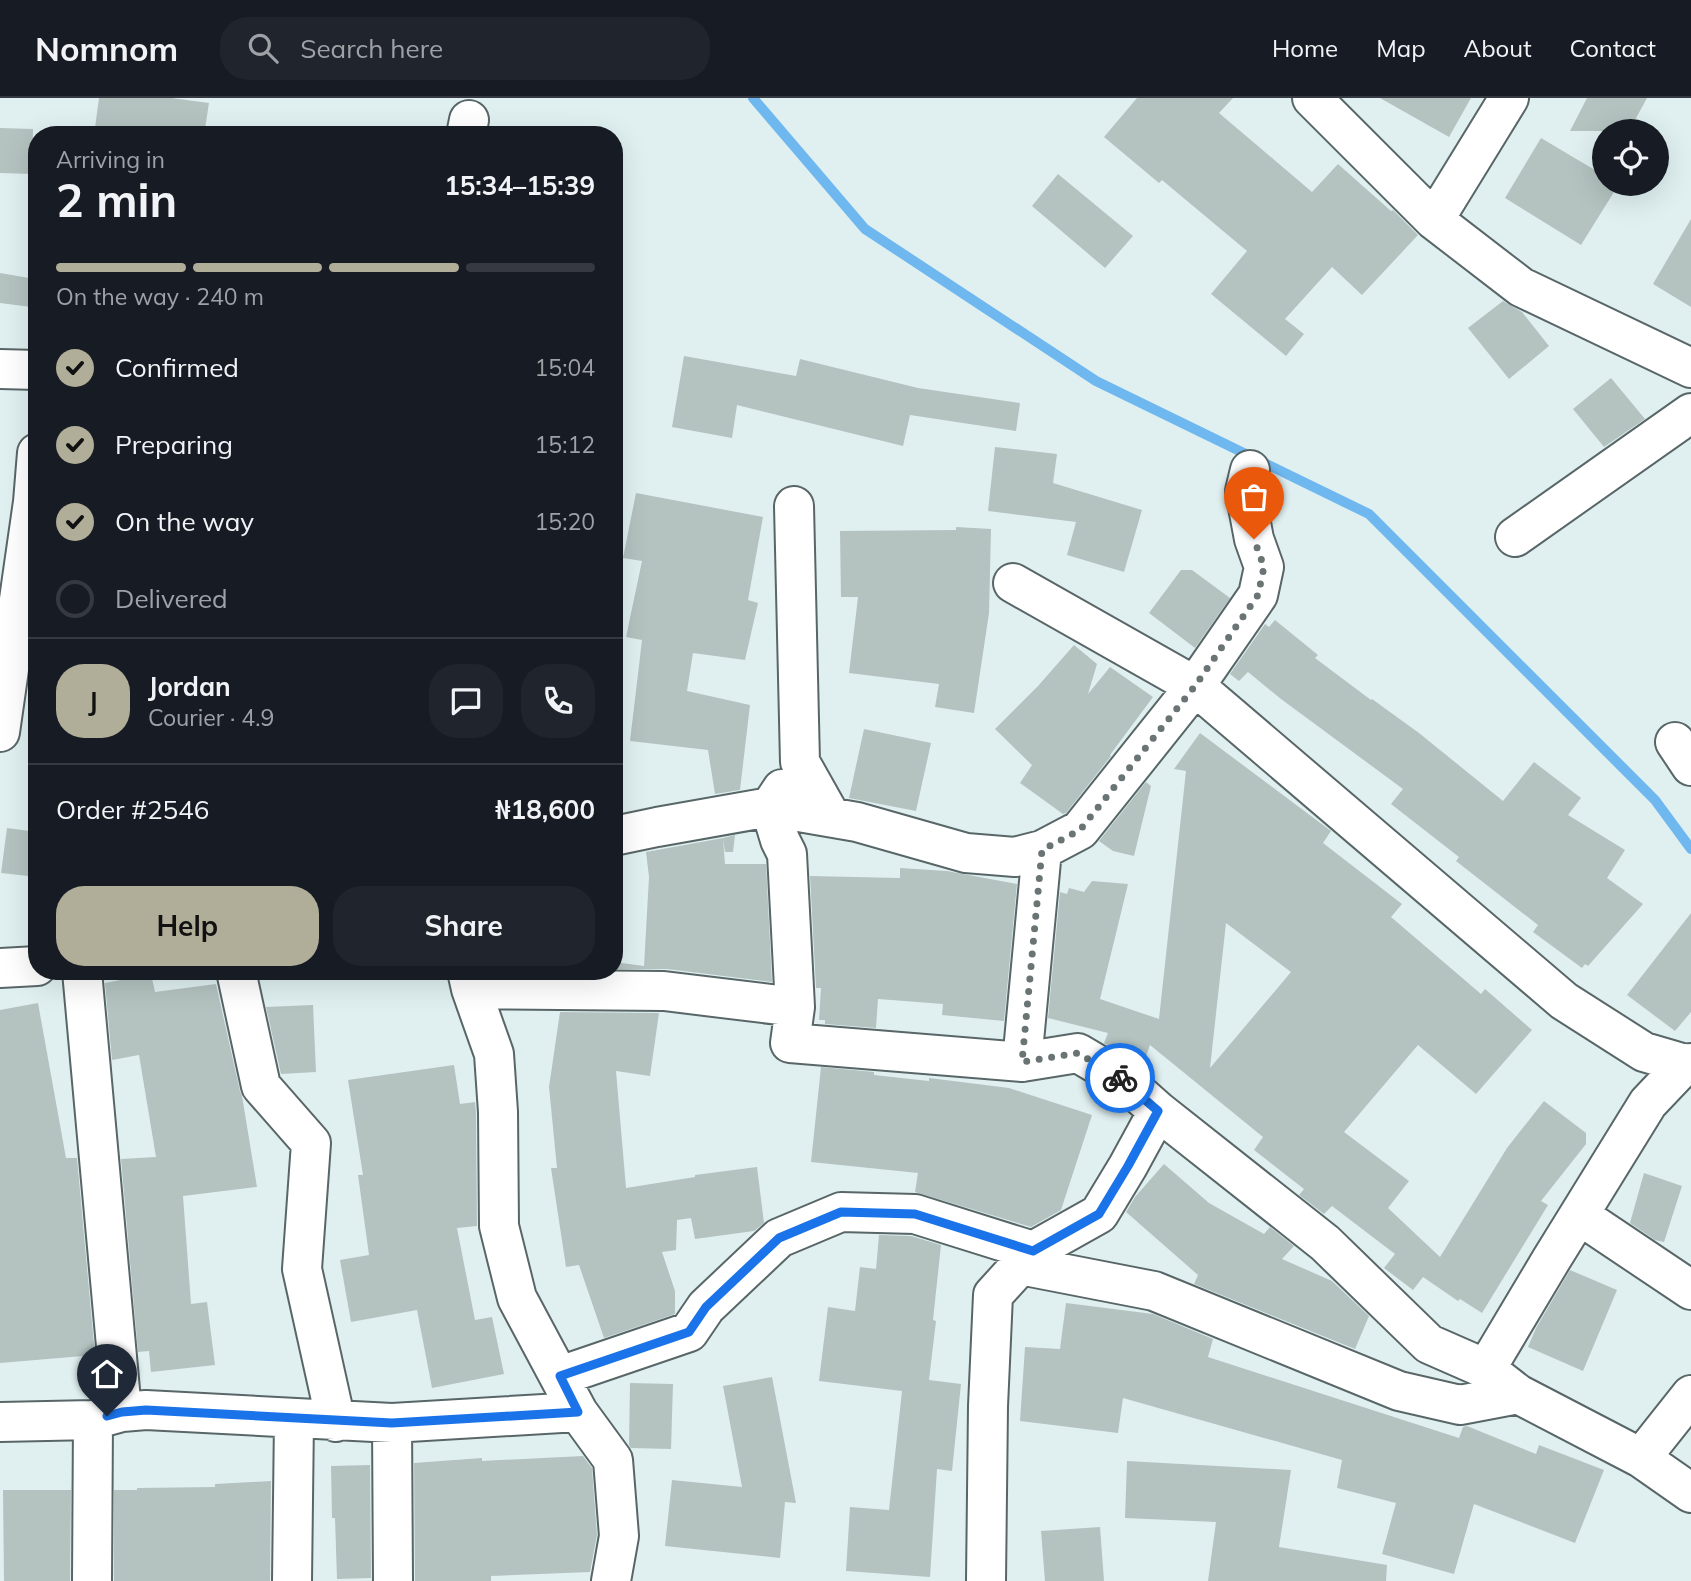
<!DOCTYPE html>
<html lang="en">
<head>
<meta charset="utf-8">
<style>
  :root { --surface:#171b24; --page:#20242c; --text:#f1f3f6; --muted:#9ea1a6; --line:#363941; --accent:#b0ad98 }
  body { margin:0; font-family:Mulish,sans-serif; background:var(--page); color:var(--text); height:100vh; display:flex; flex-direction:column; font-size:26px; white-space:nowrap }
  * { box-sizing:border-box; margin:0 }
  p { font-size:23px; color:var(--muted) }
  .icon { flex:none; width:38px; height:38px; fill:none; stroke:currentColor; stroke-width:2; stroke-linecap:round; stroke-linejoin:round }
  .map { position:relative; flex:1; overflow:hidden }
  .side { position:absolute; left:28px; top:28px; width:595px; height:854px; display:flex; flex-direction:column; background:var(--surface); border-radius:28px; box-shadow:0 7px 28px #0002 }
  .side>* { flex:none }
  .fabs { position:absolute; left:1592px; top:21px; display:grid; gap:14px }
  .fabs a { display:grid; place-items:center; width:77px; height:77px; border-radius:50%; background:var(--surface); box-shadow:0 7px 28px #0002; font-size:35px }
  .pin { position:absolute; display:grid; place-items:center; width:60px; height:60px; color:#fff; margin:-72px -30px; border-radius:50% 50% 50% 0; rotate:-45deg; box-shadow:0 0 7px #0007 }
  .pin .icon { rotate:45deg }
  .courier { position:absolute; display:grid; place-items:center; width:70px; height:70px; margin:-35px; border:5px solid #1a73e8; border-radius:50%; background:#fff; color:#222; box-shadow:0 2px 9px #0007 }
  .summary em { font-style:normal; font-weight:700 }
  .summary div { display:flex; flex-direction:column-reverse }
  .summary { display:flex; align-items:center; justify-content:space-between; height:119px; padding:0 28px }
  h1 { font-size:46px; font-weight:700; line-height:52px }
  .bar { display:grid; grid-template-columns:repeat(4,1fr); gap:10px 7px; align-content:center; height:84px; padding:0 28px }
  .bar i { height:9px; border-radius:5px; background:var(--line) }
  .bar .current { background:var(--accent) }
  .bar p { grid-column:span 4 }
  .line { display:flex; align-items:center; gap:18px; padding:0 28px; border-top:2px solid var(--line) }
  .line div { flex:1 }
  .round { display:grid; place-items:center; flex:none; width:74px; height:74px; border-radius:28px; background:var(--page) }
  ol { padding:0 28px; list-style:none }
  li { display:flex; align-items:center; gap:21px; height:77px }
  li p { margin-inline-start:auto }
  li .icon { padding:7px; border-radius:50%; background:var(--accent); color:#111; stroke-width:4 }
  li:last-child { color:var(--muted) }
  li i { width:38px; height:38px; border:4px solid var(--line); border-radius:50% }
  .primary-button { display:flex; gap:14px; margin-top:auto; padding:14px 28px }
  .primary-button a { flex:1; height:80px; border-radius:28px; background:var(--accent); color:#111; font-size:28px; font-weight:700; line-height:80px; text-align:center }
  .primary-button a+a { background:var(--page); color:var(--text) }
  header { display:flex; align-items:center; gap:42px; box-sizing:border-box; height:98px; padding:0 35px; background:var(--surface); border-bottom:2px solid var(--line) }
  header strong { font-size:33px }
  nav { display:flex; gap:38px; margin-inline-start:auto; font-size:24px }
  .search { width:490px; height:63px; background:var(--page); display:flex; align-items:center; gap:18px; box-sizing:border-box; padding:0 24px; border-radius:28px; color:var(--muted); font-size:26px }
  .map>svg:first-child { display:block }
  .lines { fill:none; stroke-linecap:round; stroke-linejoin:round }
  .stream { stroke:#6eb7ef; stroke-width:10 }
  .building { fill:#b4c3c0; fill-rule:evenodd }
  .minor-casing { stroke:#586667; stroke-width:42 }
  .minor { stroke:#fff; stroke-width:38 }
  .done { stroke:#6a7474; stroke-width:7; stroke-dasharray:0 12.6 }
  .route { stroke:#1a73e8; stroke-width:9 }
</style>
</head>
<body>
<header>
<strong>Nomnom</strong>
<div class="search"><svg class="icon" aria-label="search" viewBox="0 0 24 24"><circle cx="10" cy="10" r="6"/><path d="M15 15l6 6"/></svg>Search here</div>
<nav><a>Home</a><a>Map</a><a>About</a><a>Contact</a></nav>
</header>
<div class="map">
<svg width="1691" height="1483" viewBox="0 0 1691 1483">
  <rect width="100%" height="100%" fill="#e0f0f1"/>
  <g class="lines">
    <path class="stream" d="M753,0L865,131L1096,283L1369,416L1655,702L1691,751"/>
  </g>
  <path class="building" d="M99,0H172L209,5L204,37H94Z
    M1137,0H1233L1219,15L1312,94L1338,66L1391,113L1393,112L1418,137L1362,197L1332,169L1285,221L1304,236L1286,258L1211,196L1247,153L1162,82L1159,85L1104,39Z
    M1380,0H1471L1449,39Z
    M1587,0H1647L1629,33H1570Z
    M0,30L33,31L32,76L0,75Z
    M1541,40L1605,78V86H1619L1581,147L1505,100Z
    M1058,76L1133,138L1105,170L1032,108Z
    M1691,121V209L1653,186Z
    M0,175L35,181L31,209L0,205Z
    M1503,203L1522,214L1549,248L1509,281L1468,230Z
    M684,258L796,278L800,261L918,290L1020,305L1016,333L910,317L903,348L737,307L732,340L672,329Z
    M1611,280L1645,321L1604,349L1573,311Z
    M995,349L1057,356L1053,385L1142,412L1124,474L1067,457L1076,424L988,413Z
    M636,395L763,419L748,502L758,505L745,562L693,555L687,593L750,607L740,692L715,696L708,652L630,643L642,542L626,539L642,463L623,460Z
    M956,429L991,431L989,515L974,615L935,609L939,586L849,575L858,499H841L840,433L956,432Z
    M1181,472H1192L1230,500L1195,550L1149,515Z
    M1275,522L1318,557L1315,560L1371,602L1372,601L1419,635L1503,703L1534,664L1581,700L1568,717L1625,752L1607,780L1643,806L1588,868L1585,866L1582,870L1533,834L1538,827L1456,763L1459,759L1391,706L1403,691L1281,601L1248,574L1239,583L1230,576L1265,526L1269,529Z
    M1074,547L1097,566L1088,596L1110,569L1153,599L1110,657L1111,658L1066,715L1063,716L1020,685L1032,667L995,631L1038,588Z
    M864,631L931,645L916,713L849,700Z
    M1200,635L1331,733L1323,745L1402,806L1391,819L1481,896L1485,891L1532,932L1476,996L1418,947L1344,1034L1409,1083L1388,1110L1440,1159L1507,1050L1544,1003L1586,1035V1046L1541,1103L1548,1107L1482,1215L1460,1201L1458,1203L1423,1179L1413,1192L1384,1170L1395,1156L1332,1108L1324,1116L1299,1097L1304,1091L1254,1052L1263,1039L1150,947L1142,970L1133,962L1104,945L1108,935L1048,920L1060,794L1067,796L1069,790L1084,794L1092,783L1128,786L1100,901L1159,921L1186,673L1174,671ZM1226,825L1291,874L1210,970Z
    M1146,684L1151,688L1134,758L1113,753L1099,743Z
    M7,730L37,734V779L1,775Z
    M735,737L733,754H725L723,740Z
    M723,740L725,766H766L772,884L667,871H614V864L644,868L649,779L646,754Z
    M900,770L947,773L1017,786L1004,923L942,917L943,906L878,901L876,930L825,926V922H819L821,890H816L810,778L900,780Z
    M1691,815V914L1675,933L1627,897Z
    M151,876L155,894L216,886L240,993L242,998L257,1089L183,1098L191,1206L207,1204L215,1267L151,1274L149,1253L138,1254L121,1061L156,1059L139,957L112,962L105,885Z
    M38,905L66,1060H77L95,1257L0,1265V912Z
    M313,907L316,974L281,976L266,909Z
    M560,914L659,915L650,978L616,973L626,1090L695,1079V1077L757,1069L764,1125L754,1133L695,1141L691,1120L677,1122L676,1152L662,1154L675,1193V1216L604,1240L579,1167L566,1169L551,1070H557L549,989Z
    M454,967L460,1006L475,1004L476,1015L477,1128L457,1130L475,1222L492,1219L504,1276L432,1290L417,1212L351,1224L340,1162L369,1157L358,1077H363L348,982Z
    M821,969L874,974V977L929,983V980L1009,990L1092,1017L1061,1112L1031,1129L915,1094L918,1075L811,1064Z
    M1164,1066L1209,1105L1264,1136L1270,1129L1294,1148L1282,1161L1332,1183L1369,1218L1355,1251L1194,1186L1198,1177L1126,1114L1135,1099Z
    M1644,1075L1682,1088L1664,1144L1655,1142L1630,1125Z
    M879,1137L911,1138L941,1147L933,1222L936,1223L929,1282L961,1286L952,1373L937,1371L930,1479L846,1473L850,1409L889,1412L902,1293L819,1283L828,1209L855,1213L860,1169L876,1171Z
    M1570,1172L1617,1192L1583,1273L1528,1249L1536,1230Z
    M1066,1205L1153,1216L1213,1241L1208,1259L1459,1340L1463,1329L1467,1328L1536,1356L1539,1347L1604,1372L1575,1445L1474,1406L1454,1476L1382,1456L1396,1405L1337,1390L1342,1362L1123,1300L1118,1335L1020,1323L1025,1249L1060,1251Z
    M772,1279L796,1405L785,1404L780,1460L665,1448L672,1382L742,1389L723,1288Z
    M630,1285L673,1286L671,1351L631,1350L629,1347Z
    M583,1358L592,1370L597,1437L590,1474L491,1478V1483H415L414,1365L482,1360V1363Z
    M1127,1363L1291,1372L1279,1449L1387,1467L1386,1483H1208L1216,1424L1125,1420Z
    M370,1367L371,1480L337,1481L335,1420H332L331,1368Z
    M271,1383L270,1483H114V1392H137V1390L215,1389V1386Z
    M3,1392H71L70,1483H4Z
    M1100,1429L1104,1483H1045L1041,1433Z"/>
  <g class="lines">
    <g class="minor-casing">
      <path id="minor" d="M1312,0L1434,122L1521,189L1691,270
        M466,37L469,22
        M1434,122L1509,0
        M0,271L37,272
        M794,408L800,664L831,719
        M1515,439L1691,315
        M1013,485L1195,588L1564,903L1644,954L1685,966
        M0,634L33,404L37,355
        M1675,644L1691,668
        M782,691L770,709L780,742L787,756L795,909
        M614,738L657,729L770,709L857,724L966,755L1015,759L1042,752L1080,732L1195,588L1258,497L1264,469L1254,441L1245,393L1250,372
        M0,870L37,868
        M82,873L122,1314
        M236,873L261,988L311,1045L302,1171L336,1324
        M467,873L471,891L494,956L498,1014L499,1128L517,1200L578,1314L613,1362L619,1438L611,1483
        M471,891L664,893L795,909L790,945L1022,964L1078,955L1122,981L1158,1013L1325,1145L1429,1246L1486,1271L1518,1296L1641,1360L1691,1395
        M1022,964L1042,752
        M1579,1117L1691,1192
        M1020,1167L1154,1193L1399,1293L1460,1307L1518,1296
        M1486,1271L1551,1162L1648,1005L1685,966L1691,965
        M560,1278L689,1234L706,1209L779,1140L841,1114L915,1116L1033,1153
        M0,1324L93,1322L122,1314L146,1312L392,1325L578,1314
        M392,1325L393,1483
        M1641,1360L1691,1297
        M92,1483L93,1322
        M292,1483L294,1321
        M986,1483L988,1308L993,1197L1033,1153L1099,1116L1128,1068L1158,1013"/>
    </g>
    <use href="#minor" class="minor"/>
  </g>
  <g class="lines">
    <path class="done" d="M1120,980L1078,955L1022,964L1042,752L1080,732L1195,588L1258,497L1264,469L1254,441"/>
    <path class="route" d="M107,1318L122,1314L146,1312L392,1325L578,1314L560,1278L689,1234L706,1209L779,1140L841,1114L915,1116L1033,1153L1099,1116L1128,1068L1158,1013L1120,980"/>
  </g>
</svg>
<div class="fabs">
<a><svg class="icon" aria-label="locate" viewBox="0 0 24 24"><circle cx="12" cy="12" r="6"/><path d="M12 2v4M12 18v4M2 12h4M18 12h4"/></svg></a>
</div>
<div class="pin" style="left:1254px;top:441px;background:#ea580c"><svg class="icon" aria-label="bag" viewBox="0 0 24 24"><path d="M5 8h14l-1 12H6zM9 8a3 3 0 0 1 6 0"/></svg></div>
<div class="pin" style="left:107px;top:1318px;background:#1f2937"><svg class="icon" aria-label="home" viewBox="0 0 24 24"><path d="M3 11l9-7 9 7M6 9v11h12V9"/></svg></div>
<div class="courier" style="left:1120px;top:980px"><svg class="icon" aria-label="bike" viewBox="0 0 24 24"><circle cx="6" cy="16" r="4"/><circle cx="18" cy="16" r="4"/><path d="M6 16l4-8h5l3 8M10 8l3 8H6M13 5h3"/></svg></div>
<section class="side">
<div class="summary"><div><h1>2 min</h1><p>Arriving in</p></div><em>15:34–15:39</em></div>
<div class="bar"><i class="current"></i><i class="current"></i><i class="current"></i><i></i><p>On the way · 240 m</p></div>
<ol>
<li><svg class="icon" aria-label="check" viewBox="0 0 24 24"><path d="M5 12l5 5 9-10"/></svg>Confirmed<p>15:04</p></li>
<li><svg class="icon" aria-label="check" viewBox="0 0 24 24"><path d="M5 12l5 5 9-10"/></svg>Preparing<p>15:12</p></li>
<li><svg class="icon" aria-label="check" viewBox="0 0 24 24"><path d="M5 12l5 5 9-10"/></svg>On the way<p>15:20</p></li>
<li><i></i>Delivered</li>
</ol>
<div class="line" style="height:126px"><b class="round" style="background:var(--accent);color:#111">J</b><div><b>Jordan</b><p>Courier · 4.9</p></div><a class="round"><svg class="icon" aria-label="chat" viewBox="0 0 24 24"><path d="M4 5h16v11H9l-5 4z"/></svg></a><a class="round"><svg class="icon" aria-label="phone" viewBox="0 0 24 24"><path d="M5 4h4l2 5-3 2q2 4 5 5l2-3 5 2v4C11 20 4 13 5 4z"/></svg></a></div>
<div class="line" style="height:91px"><div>Order #2546</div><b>₦18,600</b></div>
<div class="primary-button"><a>Help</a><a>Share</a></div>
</section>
</div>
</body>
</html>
